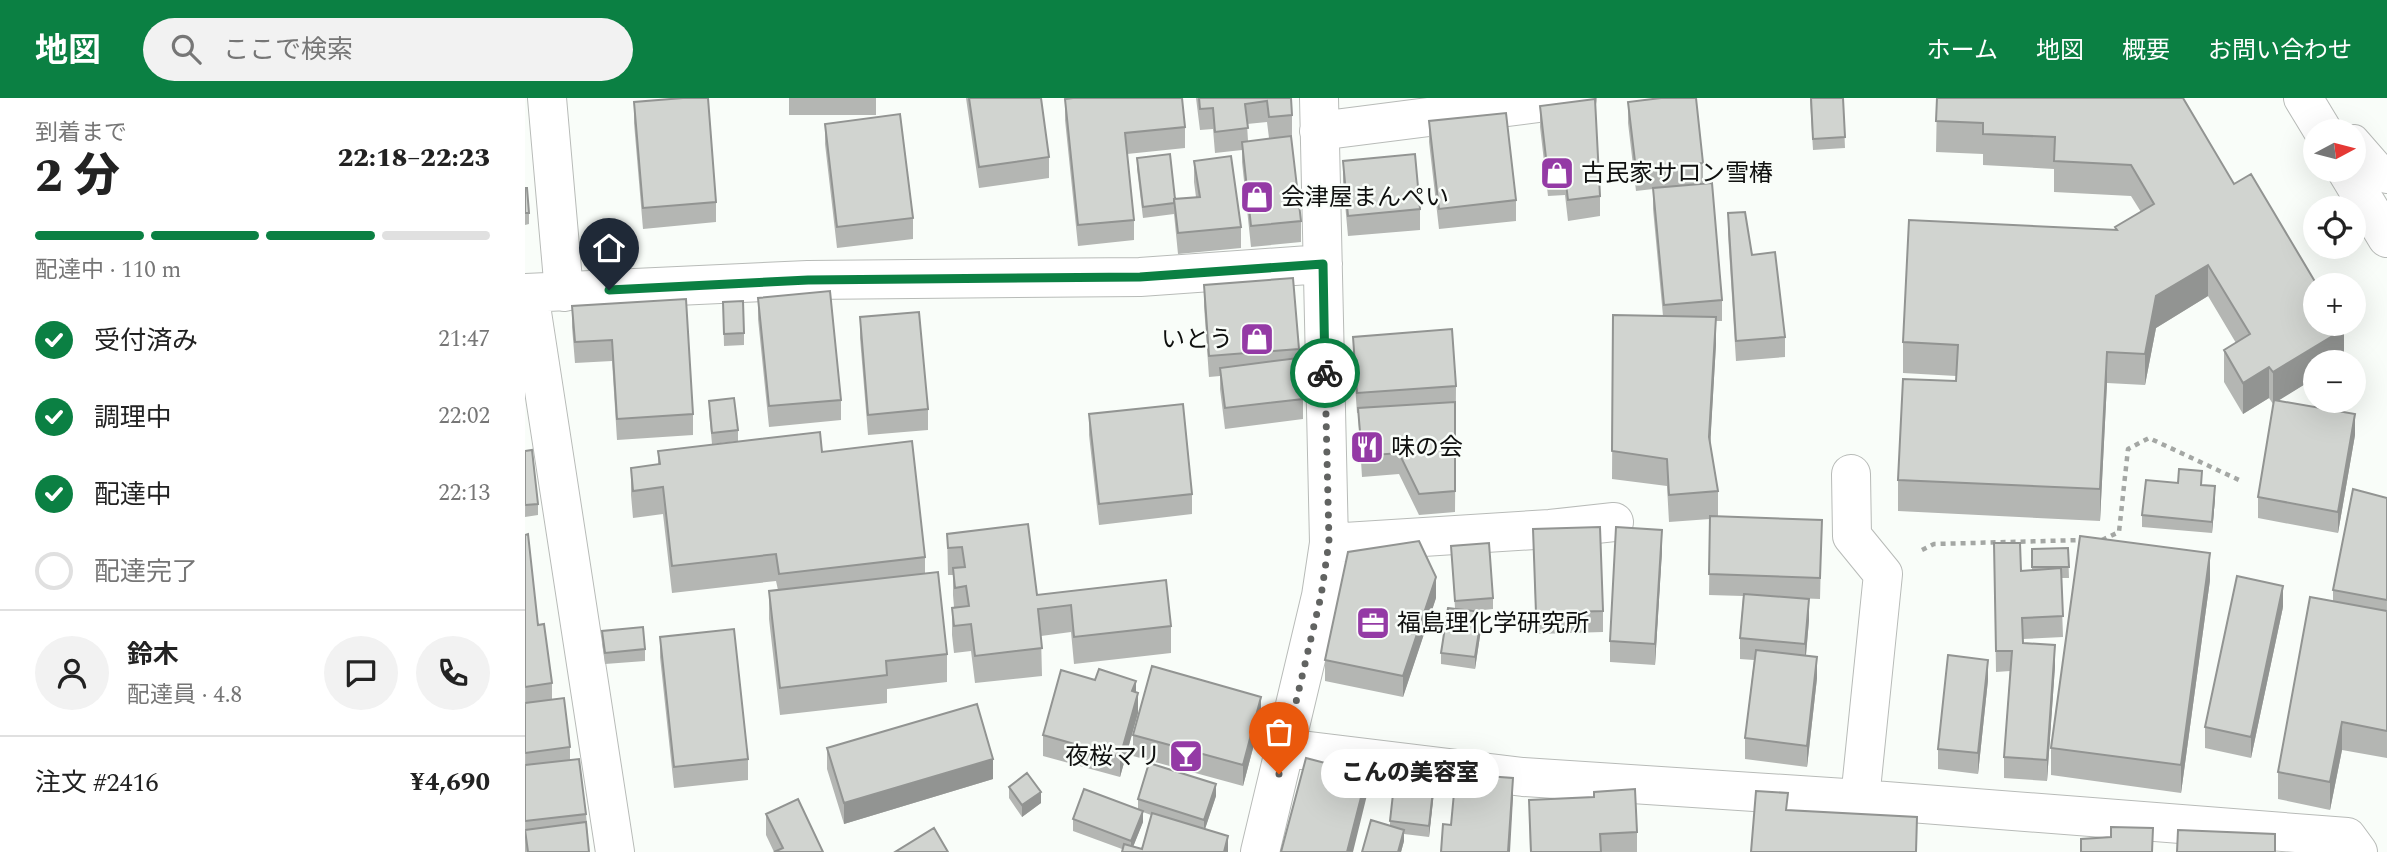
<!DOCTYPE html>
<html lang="ja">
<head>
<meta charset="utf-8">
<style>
  :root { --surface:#fff; --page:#f2f2f2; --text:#222; --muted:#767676; --line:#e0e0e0; --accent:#0b8043 }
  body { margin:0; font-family:Spectral,"Noto Sans JP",serif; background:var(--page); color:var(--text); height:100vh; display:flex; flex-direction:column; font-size:26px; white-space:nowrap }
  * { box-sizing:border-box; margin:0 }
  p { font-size:23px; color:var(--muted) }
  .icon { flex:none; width:38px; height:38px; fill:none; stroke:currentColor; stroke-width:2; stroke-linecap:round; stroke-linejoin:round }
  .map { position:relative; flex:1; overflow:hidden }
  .panel { display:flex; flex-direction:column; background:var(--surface); width:525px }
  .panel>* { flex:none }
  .needle { width:46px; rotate:83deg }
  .buttons { position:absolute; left:1778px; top:21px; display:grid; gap:14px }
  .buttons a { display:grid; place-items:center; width:63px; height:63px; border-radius:50%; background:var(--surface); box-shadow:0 7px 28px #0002; font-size:35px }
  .pin { position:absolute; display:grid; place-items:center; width:60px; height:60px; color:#fff; margin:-72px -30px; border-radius:50% 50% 50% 0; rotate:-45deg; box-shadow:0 0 7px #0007 }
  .pin .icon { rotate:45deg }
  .courier { position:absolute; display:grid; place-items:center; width:70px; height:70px; margin:-35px; border:5px solid #0b8043; border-radius:50%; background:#fff; color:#222; box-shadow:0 2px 9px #0007 }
  .bubble { position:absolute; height:49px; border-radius:24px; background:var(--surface); box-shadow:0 7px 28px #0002; font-size:23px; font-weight:800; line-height:49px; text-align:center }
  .head em { font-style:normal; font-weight:800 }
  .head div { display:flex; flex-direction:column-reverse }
  .head { display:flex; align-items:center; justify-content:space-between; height:119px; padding:0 35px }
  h1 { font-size:46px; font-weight:800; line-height:52px }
  .bar { display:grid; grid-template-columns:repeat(4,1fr); gap:10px 7px; align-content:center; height:84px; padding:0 35px }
  .bar i { height:9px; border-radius:5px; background:var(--line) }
  .bar .selected { background:var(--accent) }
  .bar p { grid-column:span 4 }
  .line { display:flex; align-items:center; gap:18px; padding:0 35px; border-top:2px solid var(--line) }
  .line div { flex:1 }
  .round { display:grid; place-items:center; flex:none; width:74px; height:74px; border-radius:37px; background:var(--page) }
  ol { padding:0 35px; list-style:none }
  li { display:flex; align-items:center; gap:21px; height:77px }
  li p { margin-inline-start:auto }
  li .icon { padding:7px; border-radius:50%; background:var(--accent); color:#fff; stroke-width:4 }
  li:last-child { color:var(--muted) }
  li i { width:38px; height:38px; border:4px solid var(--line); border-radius:50% }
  header { display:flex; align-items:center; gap:42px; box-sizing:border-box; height:98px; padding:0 35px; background:var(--accent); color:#fff }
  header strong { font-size:33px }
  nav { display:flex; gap:38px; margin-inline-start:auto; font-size:24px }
  .search { width:490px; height:63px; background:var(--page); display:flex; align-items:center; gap:18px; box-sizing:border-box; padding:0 24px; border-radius:38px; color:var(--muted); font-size:26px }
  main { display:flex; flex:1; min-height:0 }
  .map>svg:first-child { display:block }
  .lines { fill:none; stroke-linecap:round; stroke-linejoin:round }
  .lane-casing { stroke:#b8bbb8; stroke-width:32 }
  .street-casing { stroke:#b8bbb8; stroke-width:40 }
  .path { stroke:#a4a7a4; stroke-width:4.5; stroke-dasharray:5 5; stroke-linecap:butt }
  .lane { stroke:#fff; stroke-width:30 }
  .street { stroke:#fff; stroke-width:38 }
  .wall { fill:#b4b6b3; fill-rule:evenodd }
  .shaded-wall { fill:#929492 }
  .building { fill:#d1d4d0; stroke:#929492; stroke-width:2 }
  .done { stroke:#616361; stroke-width:7; stroke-dasharray:0 12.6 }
  .route { stroke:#0b8043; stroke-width:9 }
  .labels { text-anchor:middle; stroke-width:5; stroke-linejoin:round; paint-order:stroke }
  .poi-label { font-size:24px; fill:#0f100f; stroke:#f9fdf9; text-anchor:start }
</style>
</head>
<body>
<header>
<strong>地図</strong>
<div class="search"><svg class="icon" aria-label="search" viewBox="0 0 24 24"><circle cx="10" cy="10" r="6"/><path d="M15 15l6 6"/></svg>ここで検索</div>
<nav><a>ホーム</a><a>地図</a><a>概要</a><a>お問い合わせ</a></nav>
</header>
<main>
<section class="panel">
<div class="head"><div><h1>2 分</h1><p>到着まで</p></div><em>22:18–22:23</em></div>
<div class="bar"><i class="selected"></i><i class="selected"></i><i class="selected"></i><i></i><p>配達中 · 110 m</p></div>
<ol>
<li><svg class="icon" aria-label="check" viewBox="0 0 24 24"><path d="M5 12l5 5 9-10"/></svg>受付済み<p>21:47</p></li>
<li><svg class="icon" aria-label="check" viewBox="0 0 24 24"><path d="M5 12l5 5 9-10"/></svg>調理中<p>22:02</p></li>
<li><svg class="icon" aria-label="check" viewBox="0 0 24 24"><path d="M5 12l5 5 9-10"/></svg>配達中<p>22:13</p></li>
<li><i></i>配達完了</li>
</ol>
<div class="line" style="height:126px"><a class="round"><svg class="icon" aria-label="person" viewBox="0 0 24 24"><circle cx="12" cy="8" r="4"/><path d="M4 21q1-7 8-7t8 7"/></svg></a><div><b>鈴木</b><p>配達員 · 4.8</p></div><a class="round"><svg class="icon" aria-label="chat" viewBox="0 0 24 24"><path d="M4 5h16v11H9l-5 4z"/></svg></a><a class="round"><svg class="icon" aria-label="phone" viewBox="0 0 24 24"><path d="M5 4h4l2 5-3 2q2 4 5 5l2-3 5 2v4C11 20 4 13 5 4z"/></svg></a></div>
<div class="line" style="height:91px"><div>注文 #2416</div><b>¥4,690</b></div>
</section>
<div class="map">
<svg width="1862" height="754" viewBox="0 0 1862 754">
  <rect width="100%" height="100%" fill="#f9fdf9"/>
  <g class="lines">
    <g class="lane-casing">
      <path id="lane" d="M1829,42L1862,80"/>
    </g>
    <g class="street-casing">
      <path id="street" d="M22,0L39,194
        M1778,0L1798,33
        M794,33L1052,0
        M1821,72L1862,140
        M0,195L283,182L615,179L798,166
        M4,195L90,754
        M1326,376L1327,438L1358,476L1335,701
        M804,445L1025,431L1089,424
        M760,650L998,679L1335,701L1822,739L1833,754
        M735,754L796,498L804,445L794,0"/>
    </g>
    <path class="path" d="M1577,442L1594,434L1603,351L1624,340L1714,382
      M1397,452L1409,446L1558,442"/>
    <use href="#lane" class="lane"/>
    <use href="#street" class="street"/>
  </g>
  <path class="wall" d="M264,0H351V17H264Z
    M441,0H516L524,59V80L454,90Z
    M671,0H766L767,17V38L744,40L742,24L722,26L723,43L776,123V144L726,149L717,64V52L690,55L688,31L675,32Z
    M1285,0H1318L1320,50L1288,52Z
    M1412,0L1709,86L1819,263L1753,302L1830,337L1813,435L1733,420V399L1748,306L1744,300L1718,316L1699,284V252L1711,245L1683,198L1631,230L1620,287L1582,285L1575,423L1373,413V382L1431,283V278L1378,275V244L1590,132V129L1616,114L1606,98L1529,94V71L1458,67V56L1411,54Z
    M540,1L660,29V50L602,56L609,122V142L553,148L540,22Z
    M109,4L191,104V124L118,131L109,25Z
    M1103,4L1178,65V85L1152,88L1197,202V223H1191V246L1185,347L1193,393V419L1297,422L1295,501L1270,500L1284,522L1281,558L1292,580L1282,669L1220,661V640L1229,562L1215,561V540L1218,498L1184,497L1185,421L1144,424L1142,388L1087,381L1088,217L1138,218L1128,111V91L1111,93L1103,25Z
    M1015,8L1075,98V118L1043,123L1040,97L1023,98L1015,29Z
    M904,23L991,102V123L914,131L904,44Z
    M300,26L388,120V141L312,150L300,46Z
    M612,60L650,101L671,99L669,84V63L716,129V150L653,156L649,116L618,120L612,71Z
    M818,63L895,111V132L823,138L818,84Z
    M0,90L4,115V126L0,127Z
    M1203,115L1227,157L1260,239V259L1211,263L1203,136Z
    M679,187L774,251V265L778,301V321L700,331L695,291V278L684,279L679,208Z
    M233,200L316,302V322L244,329L233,221Z
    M161,201L168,316V337L92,342L87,263L50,265L47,229V208Z
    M198,204L219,235V247L199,248Z
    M335,219L403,311V332L343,337L335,240Z
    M828,239L931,288L930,414L894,417L874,376L837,379L833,315H832L828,259Z
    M184,303L213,332V343L187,346L184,314Z
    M564,316L667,396V416L574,427L564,337Z
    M0,353L13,406V417L0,419Z
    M133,353L297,354L400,459V476L422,556V584L362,591V605L255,617L244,521V493L253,492L251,483L147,495L138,416L108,420L106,397V370L133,366Z
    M1677,387L1690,400L1687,435L1617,429V417Z
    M1862,400V660L1817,652L1805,712L1753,701V674L1808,503V492Z
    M1008,431L1078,513V534L1011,536Z
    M422,436L512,497L646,528V555L549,566L546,534L516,538L517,578L450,585L446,553L429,555L427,537V510L429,509L428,497V477H423Z
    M0,437L13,527L27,585V601L45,649V662L61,716L64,754H0Z
    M1469,445L1496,473L1507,472V451L1543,450L1544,480H1536L1538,539L1498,541V545L1530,568L1522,683L1479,680V659L1485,573L1471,574Z
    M926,448L968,500V511L949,513L957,525L950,571L916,566V555L930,510Z
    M1137,453L1130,567L1085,564V543Z
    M1685,482L1656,695L1526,677V650Z
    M911,500L878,599L800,583V562Z
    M1758,509L1726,660L1680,650V629Z
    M77,533L120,551V563L80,566L77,545Z
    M135,539L223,661V682L149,690L135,559Z
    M1463,582L1453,676L1413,671V651Z
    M611,594L613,615L595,679L518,658V637Z
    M736,620L718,688L608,658V637Z
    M302,650L468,681L319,726L302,671Z
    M484,689L516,705L497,719L484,700Z
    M909,694L904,739L879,736V743L876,754H837L865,728V723Z
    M691,698L680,731L703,754L597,751L548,733V721L613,711V701ZM618,714L626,717L617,751L608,749L618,724Z
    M1004,702L1112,734V754H1005Z
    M241,716L298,754H249L241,737Z"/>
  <path class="shaded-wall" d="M1683,167V198L1631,230L1620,287V256L1631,198Z
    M1191,219V246L1184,367V339Z
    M1819,231V263L1816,264H1790V280L1748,306V274Z
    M1582,254V285L1575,423V391Z
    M1744,269V300L1718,316V285Z
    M1830,316V337L1813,435V414Z
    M1690,388V400L1687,435V424Z
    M1137,432V453L1130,567V546Z
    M1685,455V482L1656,695V667Z
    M911,479V500L878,599V578Z
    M1758,488V509L1726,660V639Z
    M1284,501V522L1280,567V546Z
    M957,514V525L950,571V559Z
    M1530,547V568L1522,683V662Z
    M1292,559V580L1282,669V648Z
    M1463,562V582L1453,676V655Z
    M611,583V603L613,595V615L595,679V659L607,593Z
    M736,599V620L718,688V667Z
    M1817,624V652L1805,712V684Z
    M468,661V681L319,726V705Z
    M842,676V697L828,754H822Z
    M988,680V700L985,754H983Z
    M909,683V694L904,739V728Z
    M691,686V698L679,734V722Z
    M516,694V705L497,719V707Z
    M618,713V724L606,754V743Z
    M879,732V743L876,754H873Z
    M703,738V754H699Z"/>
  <path class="building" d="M158,0H183L191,104L118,110L109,4Z
    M444,0H516L524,59L454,69Z
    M548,0H657L660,29L600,35L609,122L553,127L540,1Z
    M674,0H766L767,17L744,19L742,3L720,6L723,30L690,34L688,10L675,11Z
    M1136,0H1171L1178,65L1111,72L1103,4Z
    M1286,0H1318L1320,39L1288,41Z
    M1412,0H1658L1709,86L1726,76L1792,187H1790V226H1815L1819,231L1748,274L1744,269L1718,285L1699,252L1725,236L1683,167L1631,198L1620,256L1582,254L1575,391L1373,382L1378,281L1431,283L1433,247L1378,244L1384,122L1592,132L1590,129L1629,106L1606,67L1529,63L1530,39L1458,36V25L1411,23Z
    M1070,1L1075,98L1043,102L1040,77H1023L1015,8Z
    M981,15L991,102L914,111L904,23Z
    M375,16L388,120L312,129L300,26Z
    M766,38L776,123L726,128L717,44Z
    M645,56L650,101H649V105L618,109L612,60Z
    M890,56L895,111L823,118L818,63Z
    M706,58L716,129L653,135L649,101L675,99L669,63Z
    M1187,85L1197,202L1139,207L1128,90Z
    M0,90H2L4,115H0Z
    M1220,114L1227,157L1250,154L1260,239L1211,243L1203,115Z
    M768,180L774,251L684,258L679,187Z
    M305,193L316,302L244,308L233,200Z
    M161,201L168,316L92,321L87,242L50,244L47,208Z
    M218,203L219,235L199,236L198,204Z
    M394,214L403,311L343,317L335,219Z
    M1088,217L1191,219L1184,339L1193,393L1144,397L1142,361L1087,353Z
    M927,231L931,288L832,295L828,239Z
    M773,260L778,301L700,310L695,270Z
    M209,300L213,332L187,335L184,303Z
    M1749,302L1830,316L1813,414L1733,399Z
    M930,304V393L894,396L874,355L837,358L833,310Z
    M658,306L667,396L574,406L564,316Z
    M295,334L297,354L387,343L400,459L254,476L251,456L147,468L138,389L108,393L106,370L135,366L133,353Z
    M7,352L13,406L0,407V353Z
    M1654,371L1677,373L1676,387L1690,388L1687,424L1617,417L1621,382L1653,385Z
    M1828,391L1862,400V502L1808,492Z
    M1185,418L1297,422L1295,480L1184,476Z
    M503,426L512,497L641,482L646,528L549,539L546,507L513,511L517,550L450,558L446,526L429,528L427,510L444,508L441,488L430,490L428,470L440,469L437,449L423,450L422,436Z
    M1075,429L1078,513L1011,515L1008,431Z
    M1091,429L1137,432L1130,546L1085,543Z
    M3,436L13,527L19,526L27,585L0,589V437Z
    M1555,438L1685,455L1656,667L1526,650Z
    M894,443L911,479L878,578L800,562L823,454Z
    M964,445L968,500L930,503L926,448Z
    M1469,445H1495L1496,473L1536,470L1538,518L1497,520L1498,545L1530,547L1522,662L1479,659L1487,553H1471Z
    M1543,450L1544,469H1507V451Z
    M413,474L422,556L361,563L362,577L255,590L244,493Z
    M1712,478L1758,488L1726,639L1680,629Z
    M1219,496L1284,501L1280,546L1215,540Z
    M1785,499L1862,513V633L1817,624L1805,684L1753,674Z
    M923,510L957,514L950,559L916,555Z
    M118,529L120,551L80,555L77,533Z
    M209,531L223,661L149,669L135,539Z
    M1231,552L1292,559L1282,648L1220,640Z
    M1423,557L1463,562L1453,655L1413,651Z
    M627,568L736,599L718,667L608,637Z
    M574,571L611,583L607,593L613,595L595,659L518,637L536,572L570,582Z
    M39,600L45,649L0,655V605Z
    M452,606L468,661L319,705L302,650Z
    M781,660L842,676L822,754H756Z
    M54,661L61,716L0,723V667Z
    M624,665L691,686L679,722L613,701Z
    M502,675L516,694L497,707L484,689Z
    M947,677L988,680L983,754H916L918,726L926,727L929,695L945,697Z
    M870,678L909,683L904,728L865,723Z
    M559,691L618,713L606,743L548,721Z
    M1110,691L1112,734L1075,736L1076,754H1006L1004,702L1069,699V694Z
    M1231,693L1263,695L1261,712L1392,719L1391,754H1226Z
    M273,701L298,754H249L258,750L241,716Z
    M627,715L703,738L699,754H597L599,746L617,751Z
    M846,722L879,732L873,754H837Z
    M61,724L64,754H3L0,732Z
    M1586,729L1628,730L1627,754H1556V741L1586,739Z
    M409,730L423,754H370Z
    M1653,732L1750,736V754H1652Z"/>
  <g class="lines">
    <path class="done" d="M754,676L796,498L804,444L800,275"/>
    <path class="route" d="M84,192L283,182L615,179L798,166L800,275"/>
  </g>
  <defs>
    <g id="shop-square" transform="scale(1.75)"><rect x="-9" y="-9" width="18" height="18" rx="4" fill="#943aa5" stroke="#f9fdf9"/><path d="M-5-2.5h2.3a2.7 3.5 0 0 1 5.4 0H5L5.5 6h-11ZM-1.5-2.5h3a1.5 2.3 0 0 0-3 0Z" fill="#fff"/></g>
    <g id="restaurant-square" transform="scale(1.75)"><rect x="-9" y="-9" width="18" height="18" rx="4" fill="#943aa5" stroke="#f9fdf9"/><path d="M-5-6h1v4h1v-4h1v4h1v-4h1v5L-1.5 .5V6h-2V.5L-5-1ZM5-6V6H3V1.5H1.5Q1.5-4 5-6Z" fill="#fff"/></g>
    <g id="office-square" transform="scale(1.75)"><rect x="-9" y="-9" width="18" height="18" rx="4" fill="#943aa5" stroke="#f9fdf9"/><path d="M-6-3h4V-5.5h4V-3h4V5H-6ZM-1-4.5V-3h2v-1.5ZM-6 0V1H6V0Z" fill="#fff"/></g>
    <g id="bar-square" transform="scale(1.75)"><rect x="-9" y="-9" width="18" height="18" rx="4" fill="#943aa5" stroke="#f9fdf9"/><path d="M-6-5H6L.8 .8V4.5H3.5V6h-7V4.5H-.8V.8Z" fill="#fff"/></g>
  </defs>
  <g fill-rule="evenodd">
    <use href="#shop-square" x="1032" y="75"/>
    <use href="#shop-square" x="732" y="99"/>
    <use href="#shop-square" x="732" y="241"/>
    <use href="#restaurant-square" x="842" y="349"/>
    <use href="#office-square" x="848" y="525"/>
    <use href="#bar-square" x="661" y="658"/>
  </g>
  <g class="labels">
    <g class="poi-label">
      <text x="1056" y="83">古民家サロン雪椿</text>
      <text x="756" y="107">会津屋まんぺい</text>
      <text x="708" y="249" text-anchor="end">いとう</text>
      <text x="866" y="357">味の会</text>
      <text x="872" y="533">福島理化学研究所</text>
      <text x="636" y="666" text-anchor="end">夜桜マリ</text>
    </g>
  </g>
</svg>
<div class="buttons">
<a><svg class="needle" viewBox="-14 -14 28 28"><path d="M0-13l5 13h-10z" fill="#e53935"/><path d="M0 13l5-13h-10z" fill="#767676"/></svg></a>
<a><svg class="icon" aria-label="locate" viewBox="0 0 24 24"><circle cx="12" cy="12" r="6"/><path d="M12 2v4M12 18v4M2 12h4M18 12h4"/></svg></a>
<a>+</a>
<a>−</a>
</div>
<div class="pin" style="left:754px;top:676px;background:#ea580c"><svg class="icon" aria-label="bag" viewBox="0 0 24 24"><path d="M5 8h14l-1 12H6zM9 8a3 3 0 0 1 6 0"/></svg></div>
<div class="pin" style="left:84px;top:192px;background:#1f2937"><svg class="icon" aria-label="home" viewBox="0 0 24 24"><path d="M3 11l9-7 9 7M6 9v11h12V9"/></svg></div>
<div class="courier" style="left:800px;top:275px"><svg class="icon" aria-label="bike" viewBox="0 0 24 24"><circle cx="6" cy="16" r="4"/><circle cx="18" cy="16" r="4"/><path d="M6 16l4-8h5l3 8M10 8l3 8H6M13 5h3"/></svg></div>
<div class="bubble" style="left:796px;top:651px;width:178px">こんの美容室</div>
</div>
</main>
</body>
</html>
